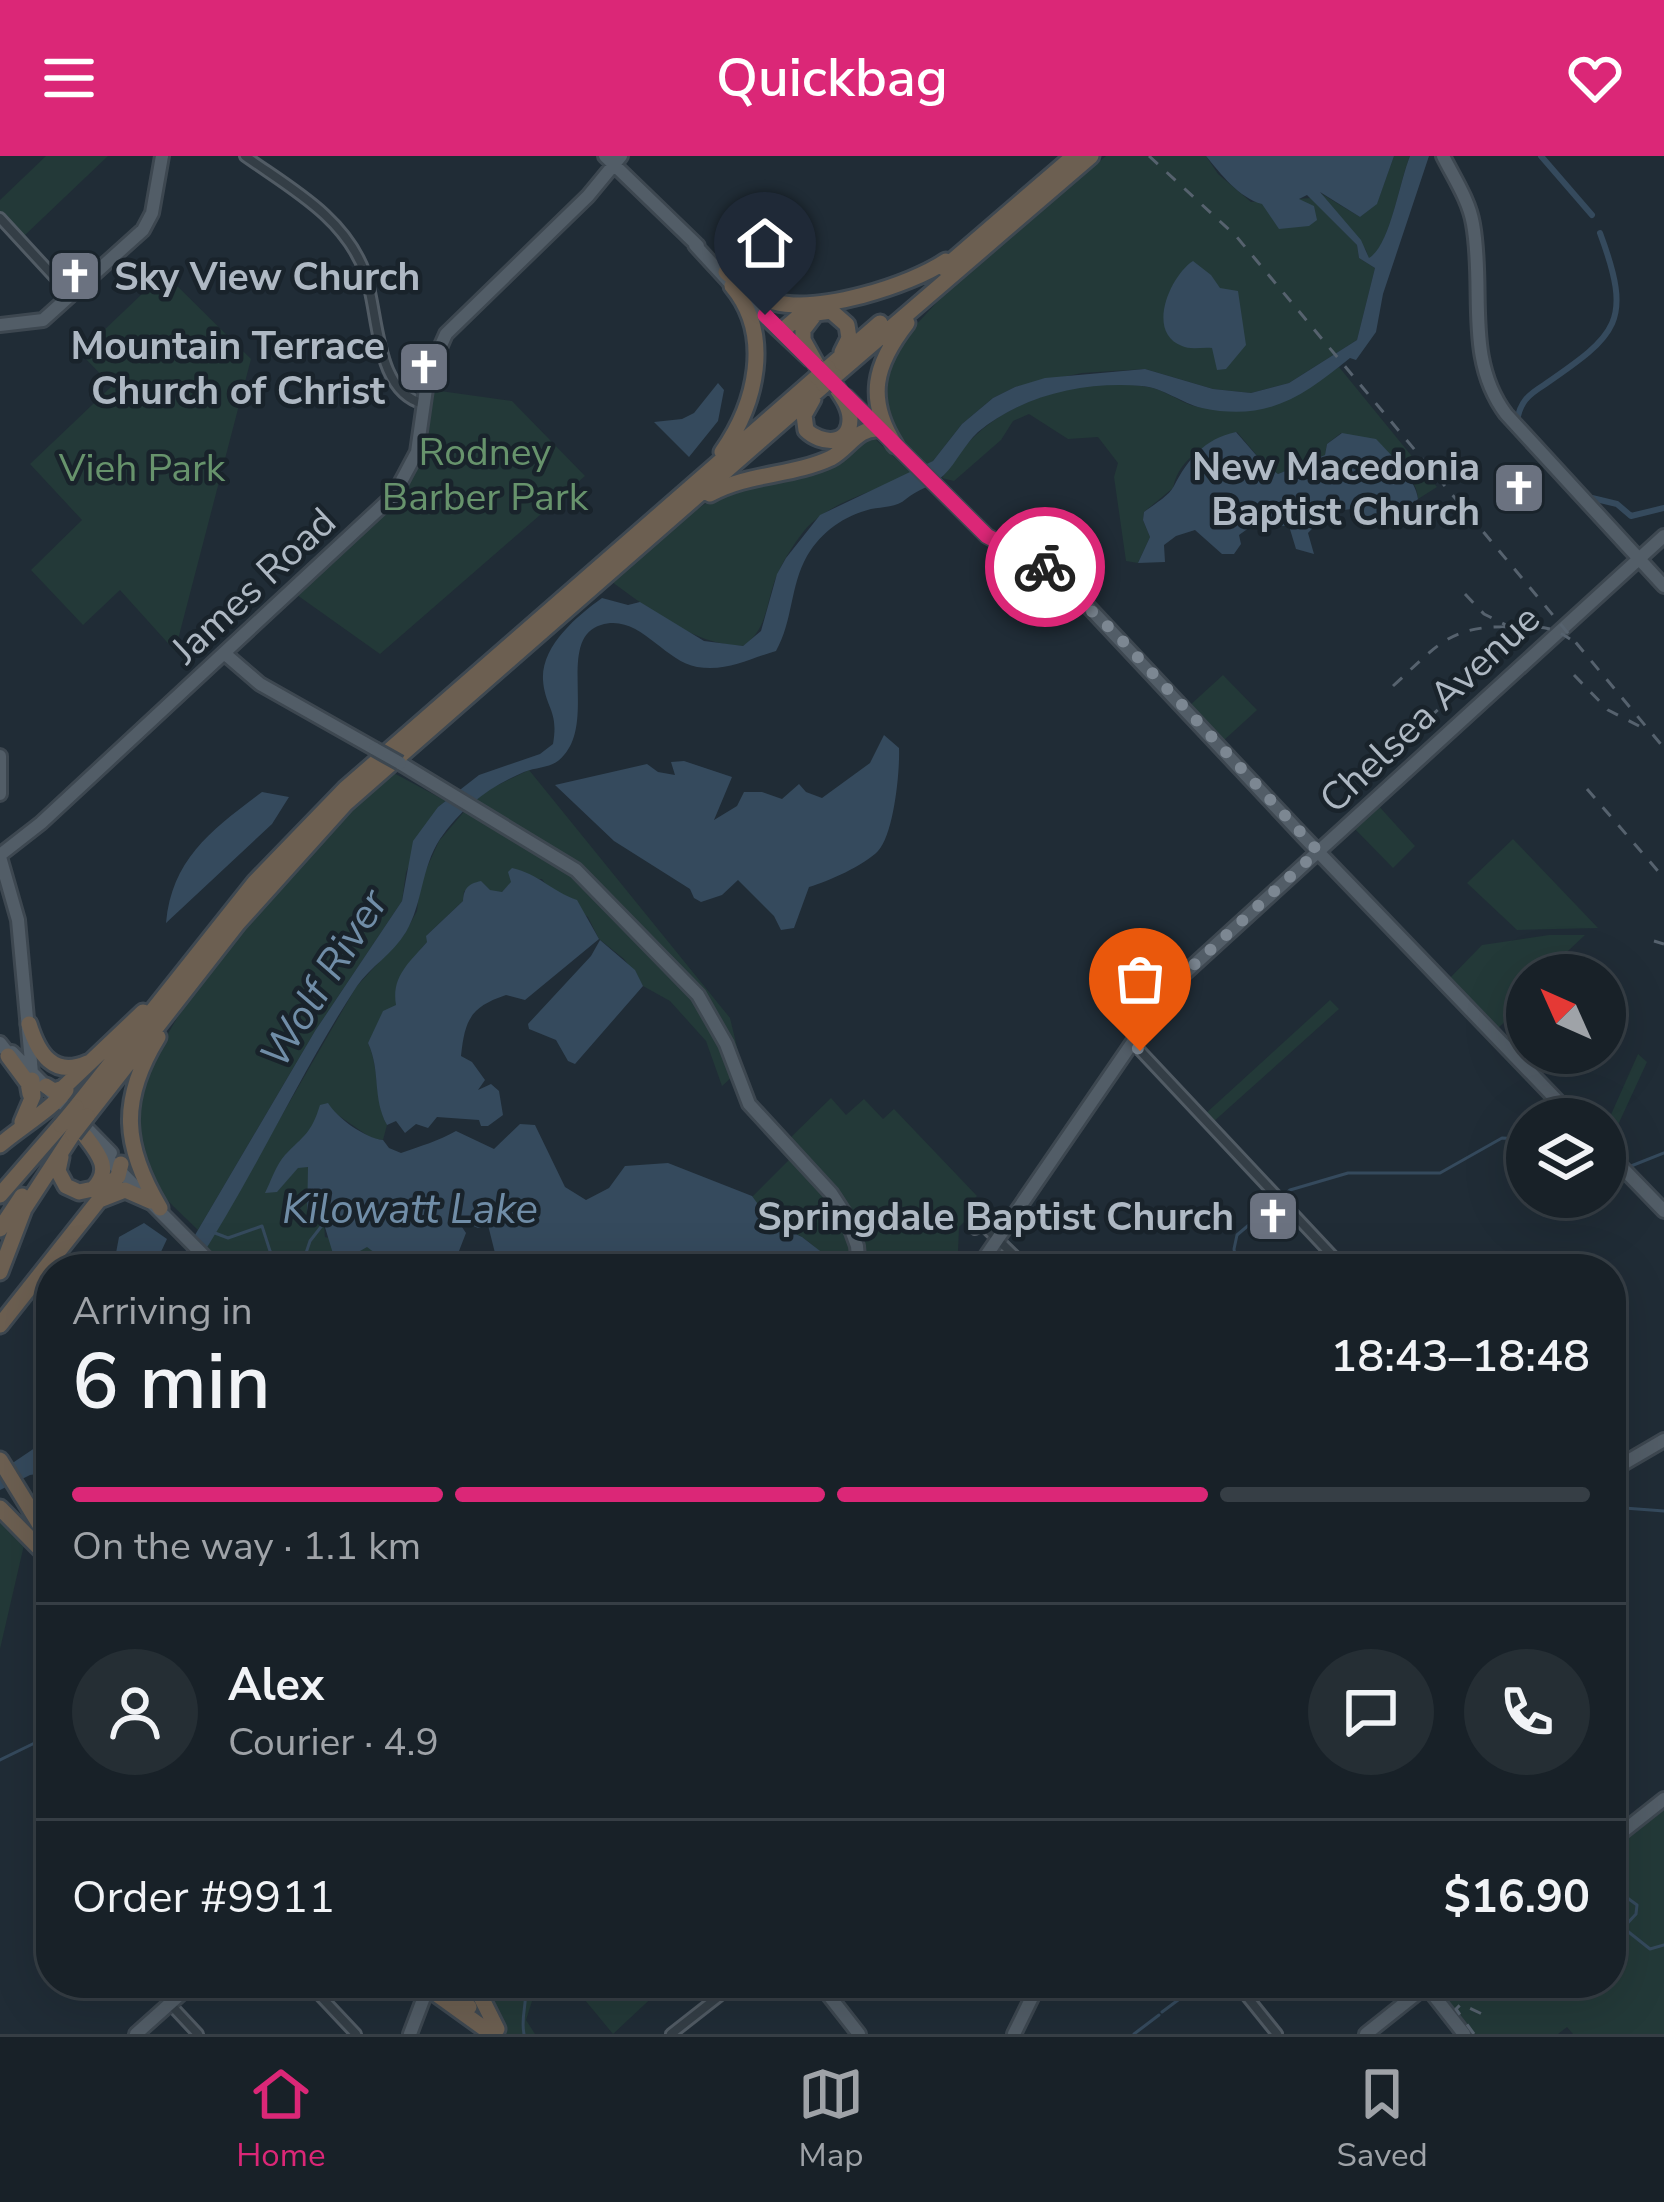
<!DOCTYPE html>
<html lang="en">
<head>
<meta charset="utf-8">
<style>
  :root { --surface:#182128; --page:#252e34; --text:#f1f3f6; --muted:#9fa3a8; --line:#363e45; --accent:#db2777 }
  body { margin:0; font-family:"Nunito Sans",sans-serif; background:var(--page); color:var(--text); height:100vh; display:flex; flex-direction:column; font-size:45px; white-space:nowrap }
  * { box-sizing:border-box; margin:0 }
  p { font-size:39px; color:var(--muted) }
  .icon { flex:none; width:66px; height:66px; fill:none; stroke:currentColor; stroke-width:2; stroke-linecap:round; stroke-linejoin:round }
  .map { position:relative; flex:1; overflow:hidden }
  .details { position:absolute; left:36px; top:1098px; width:1590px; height:744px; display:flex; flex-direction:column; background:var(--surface); border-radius:48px; box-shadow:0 12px 48px #0002,0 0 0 3px var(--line) }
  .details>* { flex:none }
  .needle { width:78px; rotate:315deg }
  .buttons { position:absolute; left:1506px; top:798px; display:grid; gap:24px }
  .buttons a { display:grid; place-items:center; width:120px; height:120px; border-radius:50%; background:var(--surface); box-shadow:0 12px 48px #0002,0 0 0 3px var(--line); font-size:60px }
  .pin { position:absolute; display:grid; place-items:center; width:102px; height:102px; color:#fff; margin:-123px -51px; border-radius:50% 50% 50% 0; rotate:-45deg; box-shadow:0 0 12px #0007 }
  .pin .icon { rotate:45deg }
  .courier { position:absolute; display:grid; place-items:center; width:120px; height:120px; margin:-60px; border:9px solid #db2777; border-radius:50%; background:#fff; color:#222; box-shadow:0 3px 15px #0007 }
  .overview em { font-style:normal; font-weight:600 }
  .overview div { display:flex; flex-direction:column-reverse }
  .overview { display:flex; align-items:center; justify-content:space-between; height:204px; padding:0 36px }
  h1 { font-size:78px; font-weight:600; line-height:90px }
  .bar { display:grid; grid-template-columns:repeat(4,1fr); gap:18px 12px; align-content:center; height:144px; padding:0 36px }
  .bar i { height:15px; border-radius:9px; background:var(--line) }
  .bar .on { background:var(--accent) }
  .bar p { grid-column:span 4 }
  .line { display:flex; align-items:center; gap:30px; padding:0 36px; border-top:3px solid var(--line) }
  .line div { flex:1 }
  .round { display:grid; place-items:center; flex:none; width:126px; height:126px; border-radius:63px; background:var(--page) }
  header { display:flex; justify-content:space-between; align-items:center; height:156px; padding:0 36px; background:var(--accent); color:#fff; font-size:54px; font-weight:600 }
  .menu { display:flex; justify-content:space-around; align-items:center; height:168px; border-top:3px solid var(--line); background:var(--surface); font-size:33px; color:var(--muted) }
  .menu a { display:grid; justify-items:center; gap:6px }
  .menu .on { color:var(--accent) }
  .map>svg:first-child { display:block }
  .green { fill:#233938 }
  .water { fill:#354a5d }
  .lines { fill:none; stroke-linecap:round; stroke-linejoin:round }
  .stream { stroke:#354a5d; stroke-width:3 }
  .canal { stroke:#354a5d; stroke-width:6 }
  .minor-casing { stroke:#515b64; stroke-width:14 }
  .major-casing { stroke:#3d4750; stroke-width:18 }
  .highway-casing { stroke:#3e4851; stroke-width:21 }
  .minor { stroke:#343e46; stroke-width:8 }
  .major { stroke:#525d67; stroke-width:12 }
  .highway { stroke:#6c5f51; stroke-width:15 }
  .rail { stroke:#56626e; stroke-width:3; stroke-dasharray:12 12; stroke-linecap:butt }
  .major-bridge-casing { stroke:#3d4750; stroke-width:18; stroke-linecap:butt }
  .highway-bridge-casing { stroke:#3e4851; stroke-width:21; stroke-linecap:butt }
  .major-bridge { stroke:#525d67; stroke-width:12 }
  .highway-bridge { stroke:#6c5f51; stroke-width:15 }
  .done { stroke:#7c8792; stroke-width:12; stroke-dasharray:0 21.6 }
  .route { stroke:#db2777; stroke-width:15 }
  .labels { text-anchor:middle; stroke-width:9; stroke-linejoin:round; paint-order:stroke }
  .poi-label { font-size:39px; font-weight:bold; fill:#aeb8c3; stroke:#19232b; text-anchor:end }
  .park-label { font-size:39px; fill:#67936c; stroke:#19232b }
  .street-label { font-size:39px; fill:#aeb8c3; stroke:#19232b }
  .water-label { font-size:42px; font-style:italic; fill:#708da7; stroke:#19232b }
</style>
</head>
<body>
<header><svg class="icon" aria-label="menu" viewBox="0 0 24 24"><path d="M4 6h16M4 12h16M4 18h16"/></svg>Quickbag<svg class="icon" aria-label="heart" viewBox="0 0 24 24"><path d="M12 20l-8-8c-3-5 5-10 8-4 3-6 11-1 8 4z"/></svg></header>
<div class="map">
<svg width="1664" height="1878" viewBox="0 0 1664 1878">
  <rect width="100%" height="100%" fill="#202c36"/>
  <path class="green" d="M46,0H108L24,80L0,55V44Z
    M1106,0H1206L1218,18L1251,46L1311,42L1357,89L1359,102L1375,112L1357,184L1289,227L1251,237L1213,233L1145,213L1082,217L1015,231L993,242L962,268L933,305L925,310L893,275L882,235L903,183L938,145Z
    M1394,0H1410C1399,27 1390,90 1369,103L1366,94L1317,35L1360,61L1377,47Z
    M164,117L251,203L175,495L120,434L83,469L31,414L82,364L30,308L112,230L80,197Z
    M1339,211L1437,331L1418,343C1417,319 1395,313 1385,293L1341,277L1327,288L1325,299L1278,318L1264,308L1237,276C1209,288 1180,299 1173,332L1144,356L1143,364L1150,381L1138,407L1126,405L1114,321L1118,307L1098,281L1068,283L1029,258L1013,265L1001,284L954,325L942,322C952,308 962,291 976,279C1019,239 1090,221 1148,231C1168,234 1187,253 1208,252C1241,249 1311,227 1339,211Z
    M433,234L512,245L585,320L380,498L297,439L398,339L417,305Z
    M872,280L912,318C877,335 829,345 804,375C793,389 781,408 775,424C766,449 767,474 743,490C690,488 650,453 608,423C650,389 689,352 739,330C788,309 825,314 872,280Z
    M1223,519L1257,554L1222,586L1188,551Z
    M529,614L730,862L742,912L722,930L706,885L670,845L643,830L624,803L599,783L588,761L550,735L542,723L512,726L502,736L464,735L463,745L427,779V786L411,805L397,849L368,887C380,913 374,944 387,969L383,984L371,982L332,955L286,998L277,1035L298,1011L309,1010L307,1063L324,1067L325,1081L367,1090L380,1100L377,1109L384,1113H193L356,831L404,779L417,755L420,727L439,685L479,638Z
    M390,615L446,645L438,651L406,716L402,745L315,875L198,1074C174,1050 139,1023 136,986C124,877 315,689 390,615Z
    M1376,647L1415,690L1393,712L1352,670Z
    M1513,683L1598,772L1517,774L1467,727Z
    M1549,779H1585L1553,809L1558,816L1554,819H1527V845L1495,875L1448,824L1482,789Z
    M1330,844L1339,853L1212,967L1204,959Z
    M1638,898L1647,906L1605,997V972Z
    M831,942L846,959L864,943L883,963L894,953L977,1040L964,1054L969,1061L959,1071L958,1096L944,1113H828C818,1076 771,1075 752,1041L789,1004L826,1031L787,985Z
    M0,1364L24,1389L0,1493Z
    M1664,1654V1878H1573L1567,1871L1558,1878H1467L1436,1834L1445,1827H1611V1696Z
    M477,1827H546L534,1839L526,1864L535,1878H506Z
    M592,1827H653L660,1834L613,1878L580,1838Z"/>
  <path class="water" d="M1206,0H1394L1377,48L1360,61L1320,36L1361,84L1369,102C1390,90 1399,27 1410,0H1429L1383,138L1376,176L1356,204L1350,202C1303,240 1268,266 1202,252C1181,247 1164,232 1142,230C1086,225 1022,239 978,276C964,289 957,306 944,319C934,329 917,334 906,343C897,351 883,351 871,353C844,360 822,375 807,400C790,430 793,465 776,495C748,503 727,516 697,511C663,505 639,457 601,469C556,483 596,563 564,599C553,613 539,610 524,616C489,631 462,651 440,683C421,712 423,747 406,776C393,798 370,811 357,830C298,920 253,1023 193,1113H175L315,875L402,745L413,685L438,651L479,619L540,598L553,588C559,554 545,552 543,524C541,490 577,460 602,442L628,449L640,446L704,485L743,490L761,475L777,418L786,402L820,359L933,305L962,268L993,242L1015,231L1045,222L1145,213L1213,233L1251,237L1289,227L1357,184L1375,112L1359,102L1357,89L1307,39L1299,43L1314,50L1317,64L1309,70L1279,73L1262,48C1239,42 1220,17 1206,0Z
    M1193,105L1211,119L1220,132L1238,135L1246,189L1226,213L1217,214L1212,192C1202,191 1190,194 1182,190C1145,176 1171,119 1193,105Z
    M718,227L724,234L718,265L689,301L654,266L682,263L694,257Z
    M1236,276L1263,307L1278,318L1325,299L1327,288L1342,277L1376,283C1391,299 1416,323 1418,343C1404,357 1385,367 1365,368L1352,353L1328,356L1308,377L1314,398L1296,393L1289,370L1253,369L1239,379L1241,388L1234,398H1222L1195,374L1176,380L1164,389L1165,406L1138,407L1150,381L1143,364L1144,356C1153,349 1169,340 1174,330C1188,303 1204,283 1236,276Z
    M884,579L899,592C900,615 894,678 878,695C865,709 827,726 809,731L794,772L781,774L774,760L738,724L722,739L701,746L694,742L690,733L614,685L555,629L647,608L658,616L675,619L671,606L684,605L732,621L714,664L737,650L744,636H762L782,643L799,628L806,636L822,642L870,607Z
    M262,636L289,641L272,668L166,767C172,702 213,673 262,636Z
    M512,712C539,718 551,735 577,744L599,783L525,844L506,839C470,851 465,864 461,900L472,906L485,924L478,934L491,928L499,935L503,959L488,970H481L479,964L437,961L428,972L416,968L405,977L396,965L387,969C372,942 381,915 368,887L383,855L396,849C391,820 410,806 427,786L426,780L463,745C464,732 468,728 481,725L490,734L502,736L511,726L508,716Z
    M600,784L635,814L643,830L575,908L568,905L556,884L529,873L528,868L591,800Z
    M328,947C337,962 365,982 383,984L389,992L401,997C421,990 438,985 456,975L494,993L520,968L535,969L565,1031L586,1044L609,1032L625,1010L668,1007L752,1040L771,1066L802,1081L824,1098L828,1113H499L488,1069L478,1072L464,1066L462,1071L466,1077L459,1095L468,1113H384L376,1109L379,1100L367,1091L353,1099L334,1101L324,1068L307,1064L308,1011L298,1012L277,1036L265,1037C271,1025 276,1009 285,999C304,979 311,978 320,949Z
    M144,1067L167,1083L153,1113H113L119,1081Z
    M51,1281V1316L30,1319L0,1334V1306H14Z"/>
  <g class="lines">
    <path class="stream" d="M1626,1012L1664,997
      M1605,1025L1619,1018
      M215,1077L228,1082L262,1070L270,1095L283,1112L302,1109L310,1085L324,1067
      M1237,1113L1234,1093L1237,1079L1290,1034L1348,1017H1440L1502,982L1527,983
      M1611,1351L1664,1355
      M0,1604L51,1579
      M1611,1740L1622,1738L1637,1749L1636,1758L1624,1771
      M1611,1762L1650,1793L1664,1789
      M1162,1856L1201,1827
      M524,1878C520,1860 529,1845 524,1827
      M1134,1878L1159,1859"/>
    <path class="canal" d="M1541,0L1592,59
      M1517,265C1520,246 1528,239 1544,229C1618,178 1633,166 1600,77
      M1592,342L1617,348L1631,360L1664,352"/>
    <g class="minor-casing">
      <path id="minor" d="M245,0C290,32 345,61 365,117C379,155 374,236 424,248
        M0,62L71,139
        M1133,887L1345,1113
        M975,1073L983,1069L1028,1113
        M308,1827L356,1878
        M1236,1827L1277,1878
        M170,1848L198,1878
        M671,1878L736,1827"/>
    </g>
    <g class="major-casing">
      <path id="major" d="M605,0L698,90
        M1443,0C1454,22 1469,44 1473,68C1485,134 1464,202 1506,258L1664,430
        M695,89L728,125
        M742,140L810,204
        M0,169L43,164L143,74L152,57L162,0
        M846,240L987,380L1044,410L1068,429L1302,679L1575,963
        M224,497L260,528L375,593
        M0,600V638
        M400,607L576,714L698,839L726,888L749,948L831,1037L846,1060L857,1090L859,1113
        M0,699L41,667L394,339L417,296L428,219L446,178L588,40L621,0
        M0,701L18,764L32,917
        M0,887L15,906
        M12,896L111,997
        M99,994L217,1113
        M1605,994L1664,1055
        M977,1113L1172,829L1664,380
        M1611,1315L1664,1284
        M1611,1685L1664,1643
        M819,1827L859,1878
        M1424,1827L1464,1878
        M136,1878L193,1827
        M410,1878L429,1828
        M1014,1878L1039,1827
        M1366,1878L1430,1827"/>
    </g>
    <g class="highway-casing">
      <path id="highway" d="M944,112L1074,0
        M726,116C740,128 755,141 774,146C818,158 909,130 946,105
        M782,175L812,149
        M818,211L803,184V174L816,157L831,155L847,169L849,182L842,196
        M828,212L880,167
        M835,220L1091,0
        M813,243L804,259L806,274C820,288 850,291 850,263C850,250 840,238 833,227
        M895,289C866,243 874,209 907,167
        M722,296C756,248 773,179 732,130
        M710,338C748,317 793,320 831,302C848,293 858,271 879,273
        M29,868C38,897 53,922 87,907
        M158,881C119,944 123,990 160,1052
        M8,900L28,927L30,938
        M46,930L54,935L63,932L143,856
        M76,951L255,726L345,633L817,221
        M87,960L238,767L346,647L824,229
        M22,966L33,940L32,924
        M0,989C18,973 55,951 66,934
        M61,1001L58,1015L66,1030L79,1036L93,1033C113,1014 98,997 85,980
        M0,1039L61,969
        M102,1043L125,1034L150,1045
        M0,1073L22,1040
        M0,1116L24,1053L73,978
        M0,1169L118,1020L121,1008
        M0,1304L51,1387
        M0,1352L51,1404
        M447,1827L469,1851
        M474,1827L497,1873
        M428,1832L492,1878"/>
    </g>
    <use href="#minor" class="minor"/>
    <use href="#major" class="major"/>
    <use href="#highway" class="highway"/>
    <path class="rail" d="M1149,0L1236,80L1664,592
      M1465,438L1484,458L1506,469
      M1574,519L1608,554L1639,570
      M1393,530C1439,488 1450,468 1517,471
      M1429,562C1448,544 1470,527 1488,508C1513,480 1530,456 1570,483
      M1587,633L1664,722
      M1654,785L1664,788
      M1474,1878L1456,1853L1461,1848L1482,1858"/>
    <g class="major-bridge-casing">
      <path id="major-bridge" d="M375,593L400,607"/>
    </g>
    <g class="highway-bridge-casing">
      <path id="highway-bridge" d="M817,221L828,212
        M824,229L835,220
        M61,969L76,951
        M73,978L87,960"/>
    </g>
    <use href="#major-bridge" class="major-bridge"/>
    <use href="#highway-bridge" class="highway-bridge"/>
  </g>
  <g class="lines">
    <path class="done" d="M1045,411L1118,480L1318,695L1172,829L1133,887L1140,895"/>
    <path class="route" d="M765,159L987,380L1045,411"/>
  </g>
  <defs>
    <g id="church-square" transform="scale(2.7)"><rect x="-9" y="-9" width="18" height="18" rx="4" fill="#6b7280" stroke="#19232b"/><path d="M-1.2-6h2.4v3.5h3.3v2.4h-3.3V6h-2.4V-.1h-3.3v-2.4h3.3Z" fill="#fff"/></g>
  </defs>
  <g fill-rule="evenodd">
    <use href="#church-square" x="75" y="120"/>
    <use href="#church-square" x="424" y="211"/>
    <use href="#church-square" x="1519" y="332"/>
    <use href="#church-square" x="1273" y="1060"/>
  </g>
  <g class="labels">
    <g class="poi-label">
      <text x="114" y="134" text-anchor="start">Sky View Church</text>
      <text x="385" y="203">Mountain Terrace<tspan x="385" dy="45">Church of Christ</tspan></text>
      <text x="1480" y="324">New Macedonia<tspan x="1480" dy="45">Baptist Church</tspan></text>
      <text x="1234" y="1074">Springdale Baptist Church</text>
    </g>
    <g class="park-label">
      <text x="485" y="309">Rodney<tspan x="485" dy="45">Barber Park</tspan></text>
      <text x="142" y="325">Vieh Park</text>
    </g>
    <g class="street-label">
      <text transform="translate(253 429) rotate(-43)" y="14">James Road</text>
      <text transform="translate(1429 552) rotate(-43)" y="14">Chelsea Avenue</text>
    </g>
    <g class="water-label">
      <text transform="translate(323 822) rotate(-58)" y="15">Wolf River</text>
      <text x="410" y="1067">Kilowatt Lake</text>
    </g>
  </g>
</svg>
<div class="buttons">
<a><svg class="needle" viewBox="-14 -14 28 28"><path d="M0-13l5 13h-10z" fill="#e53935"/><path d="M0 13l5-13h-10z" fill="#9fa3a8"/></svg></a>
<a><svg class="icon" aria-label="layers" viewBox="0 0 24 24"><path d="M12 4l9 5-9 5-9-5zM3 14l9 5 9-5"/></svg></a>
</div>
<div class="pin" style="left:1140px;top:895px;background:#ea580c"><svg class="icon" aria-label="bag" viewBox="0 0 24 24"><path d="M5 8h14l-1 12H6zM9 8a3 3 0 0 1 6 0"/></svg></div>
<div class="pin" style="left:765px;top:159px;background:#1f2937"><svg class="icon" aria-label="home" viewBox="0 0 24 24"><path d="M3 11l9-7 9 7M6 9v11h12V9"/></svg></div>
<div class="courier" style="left:1045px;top:411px"><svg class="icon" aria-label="bike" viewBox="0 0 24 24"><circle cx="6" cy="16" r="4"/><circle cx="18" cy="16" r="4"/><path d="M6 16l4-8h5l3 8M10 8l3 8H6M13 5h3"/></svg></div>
<section class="details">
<div class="overview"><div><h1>6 min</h1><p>Arriving in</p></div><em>18:43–18:48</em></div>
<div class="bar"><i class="on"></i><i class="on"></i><i class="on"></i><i></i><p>On the way · 1.1 km</p></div>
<div class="line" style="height:216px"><a class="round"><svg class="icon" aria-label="person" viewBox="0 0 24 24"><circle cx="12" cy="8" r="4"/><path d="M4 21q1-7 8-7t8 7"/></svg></a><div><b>Alex</b><p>Courier · 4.9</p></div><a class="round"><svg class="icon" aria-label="chat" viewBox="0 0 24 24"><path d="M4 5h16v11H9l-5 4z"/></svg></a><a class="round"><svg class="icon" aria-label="phone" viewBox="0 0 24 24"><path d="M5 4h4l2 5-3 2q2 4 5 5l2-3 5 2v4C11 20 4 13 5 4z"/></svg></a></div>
<div class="line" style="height:156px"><div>Order #9911</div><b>$16.90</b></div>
</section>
</div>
<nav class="menu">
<a class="on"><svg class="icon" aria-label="home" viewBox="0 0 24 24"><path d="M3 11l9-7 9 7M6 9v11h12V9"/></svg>Home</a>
<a><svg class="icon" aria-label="map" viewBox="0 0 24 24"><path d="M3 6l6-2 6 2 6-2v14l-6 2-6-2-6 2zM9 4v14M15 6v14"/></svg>Map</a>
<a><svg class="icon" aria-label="saved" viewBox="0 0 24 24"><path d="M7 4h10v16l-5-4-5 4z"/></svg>Saved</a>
</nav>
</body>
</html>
